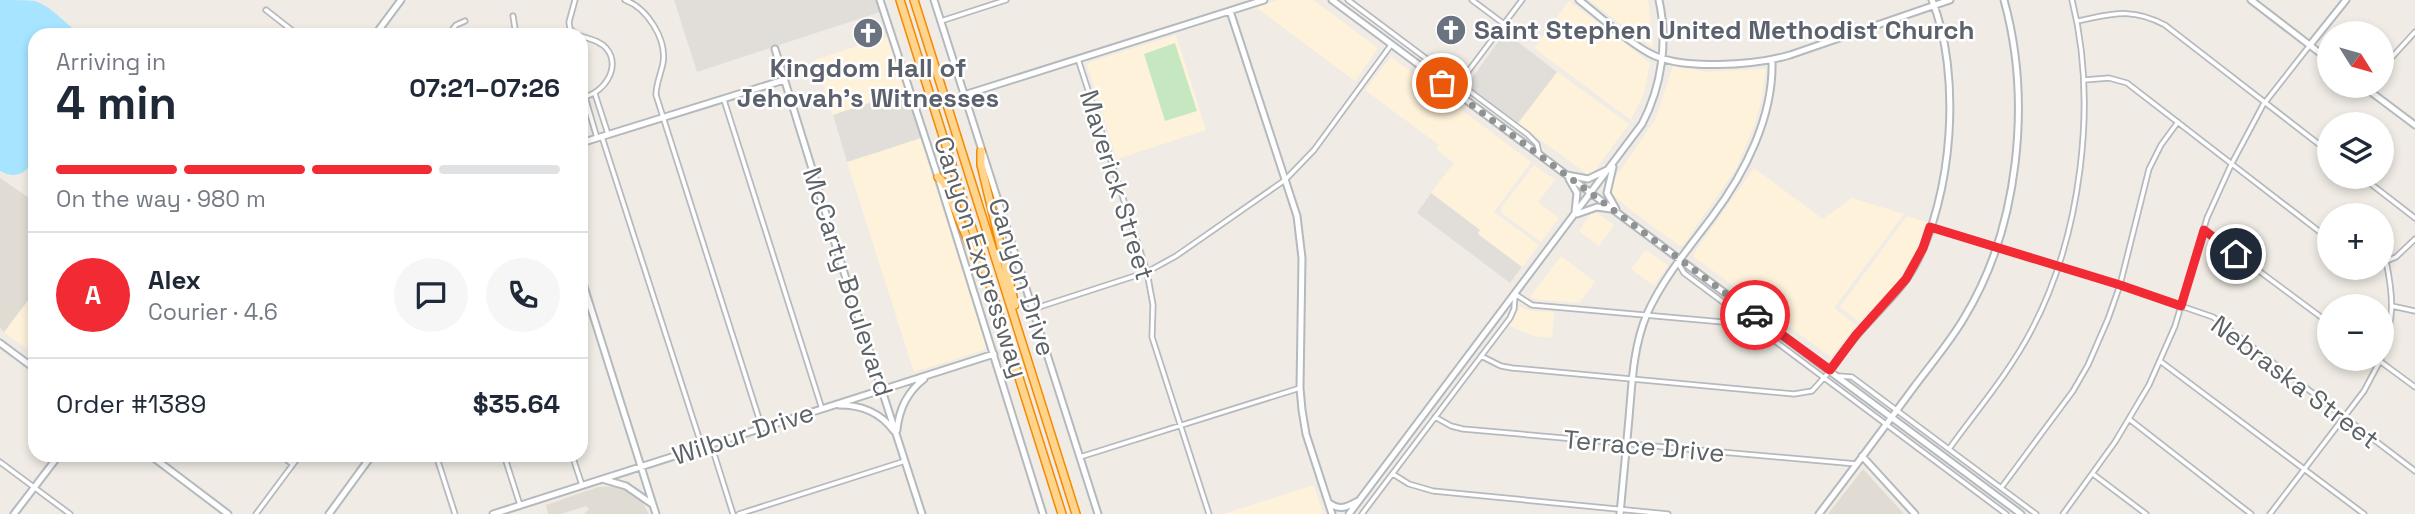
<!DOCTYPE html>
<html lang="en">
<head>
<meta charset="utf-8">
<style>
  :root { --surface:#fff; --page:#f6f6f7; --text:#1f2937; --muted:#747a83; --line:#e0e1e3; --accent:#f12a34 }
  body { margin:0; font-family:"Space Grotesk",sans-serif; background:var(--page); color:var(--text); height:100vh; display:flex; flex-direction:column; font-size:26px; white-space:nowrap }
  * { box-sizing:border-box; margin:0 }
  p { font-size:23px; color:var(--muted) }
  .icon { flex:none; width:38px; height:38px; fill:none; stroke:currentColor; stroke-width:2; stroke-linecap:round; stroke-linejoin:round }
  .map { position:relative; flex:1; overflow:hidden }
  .sheet { position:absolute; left:28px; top:28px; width:560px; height:434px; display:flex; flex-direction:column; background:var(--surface); border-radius:21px; box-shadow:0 4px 10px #0003 }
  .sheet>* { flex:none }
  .needle { width:46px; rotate:127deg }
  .fabs { position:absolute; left:2317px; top:21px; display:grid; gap:14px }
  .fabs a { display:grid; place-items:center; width:77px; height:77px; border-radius:50%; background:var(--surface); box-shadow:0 4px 10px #0003; font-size:35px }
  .pin { position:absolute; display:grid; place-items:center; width:60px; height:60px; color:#fff; margin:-30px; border:4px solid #fff; border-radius:50%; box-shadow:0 2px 7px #0007 }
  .courier { position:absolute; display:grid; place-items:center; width:70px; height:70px; margin:-35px; border:5px solid #f12a34; border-radius:50%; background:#fff; color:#222; box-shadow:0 2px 9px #0007 }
  .overview em { font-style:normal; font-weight:700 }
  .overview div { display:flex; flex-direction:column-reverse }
  .overview { display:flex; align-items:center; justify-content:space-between; height:119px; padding:0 28px }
  h1 { font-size:46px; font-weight:700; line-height:52px }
  .bar { display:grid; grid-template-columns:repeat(4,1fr); gap:10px 7px; align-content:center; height:84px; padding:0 28px }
  .bar i { height:9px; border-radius:5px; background:var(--line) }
  .bar .on { background:var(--accent) }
  .bar p { grid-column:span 4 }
  .line { display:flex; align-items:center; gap:18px; padding:0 28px; border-top:2px solid var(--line) }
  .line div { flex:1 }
  .round { display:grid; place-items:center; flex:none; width:74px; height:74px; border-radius:37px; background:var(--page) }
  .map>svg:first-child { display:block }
  .commercial { fill:#fff2db }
  .industrial { fill:#e1deda }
  .education { fill:#e0dbd3 }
  .green { fill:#c6e8c1 }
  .water { fill:#a6e4ff }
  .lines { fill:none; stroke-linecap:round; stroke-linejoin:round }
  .street-casing { stroke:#b6b9bd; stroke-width:7 }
  .secondary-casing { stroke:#b4b9bd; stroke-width:9 }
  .highway-casing { stroke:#f58900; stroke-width:10 }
  .street { stroke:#fff; stroke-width:3.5 }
  .secondary { stroke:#fff; stroke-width:5 }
  .highway { stroke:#ffd48d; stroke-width:7 }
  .done { stroke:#909292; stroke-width:7; stroke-dasharray:0 12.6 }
  .route { stroke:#f12a34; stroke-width:9 }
  .labels { text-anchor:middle; stroke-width:5; stroke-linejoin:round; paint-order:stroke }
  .worship-label { font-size:26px; font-weight:bold; fill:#5b616d; stroke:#fff; text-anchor:start }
  .street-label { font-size:26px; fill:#5d6266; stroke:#fff }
</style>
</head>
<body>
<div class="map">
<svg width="2415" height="514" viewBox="0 0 2415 514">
  <rect width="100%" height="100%" fill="#f0ece5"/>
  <path class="commercial" d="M1278,0H1313L1378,48L1355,81L1257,8Z
    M1589,0H1648L1653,45L1650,46Z
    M1569,1L1650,63L1644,93L1631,120L1534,48Z
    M1176,35L1206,130L1117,159L1087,65L1090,62Z
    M888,36L986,346L984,350L914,372L847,162L898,146L883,98L833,115L815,60Z
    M1391,57L1531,162L1494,212L1539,245L1513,279L1478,234L1480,230L1431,193L1454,163L1436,149L1439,145L1365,90Z
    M1673,66L1707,72L1766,69L1761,101L1755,123L1736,169L1683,245L1680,246L1632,211L1610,192L1614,180L1655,120Z
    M1557,72L1629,124L1592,174H1587L1518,123Z
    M1534,165L1555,180L1538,202L1559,218L1541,242L1502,213L1501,208Z
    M1754,168L1823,219L1852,198L1904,214L1834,308L1856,325L1831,357L1694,257V253Z
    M1597,213L1614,225L1599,246L1579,231L1591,214Z
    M1907,216L1926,222L1915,253L1893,288L1859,322L1840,307Z
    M1646,250L1668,265L1654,286L1631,269Z
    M1561,256L1595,282L1579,303L1534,299L1530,297Z
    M35,291V355L4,332Z
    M1520,307L1532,311L1554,312L1552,338L1533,336L1508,325Z
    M1314,485L1323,514H1223Z"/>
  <path class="industrial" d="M674,0H876L880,12L697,72Z
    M1505,32L1557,72L1518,123L1467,85Z
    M905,91L921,138L847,162L833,115Z
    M1431,193L1480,230L1478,234L1522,267L1510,283L1417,213Z"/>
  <path class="education" d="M0,178L35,202V291L4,332L0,328Z
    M1863,469L1904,514H1828Z
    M616,486L630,492L642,502L649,514H584L589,509L586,506L561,514H548L546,505L598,487Z"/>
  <path class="green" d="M1175,43L1197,111L1165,121L1144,54Z"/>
  <path class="water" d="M0,0C10,0 26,0 35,1C52,7 66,24 81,35H35V160C24,173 17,180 0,171Z"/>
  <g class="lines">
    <g class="street-casing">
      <path id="street" d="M575,0L569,22L570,29L577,35
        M625,0C647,8 667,39 663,63C661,74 656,83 656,95L762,428
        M1348,0L1527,134L1537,144L1539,153
        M1472,0L1504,24
        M266,10L298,35
        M513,16L516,35
        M941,21L1006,0
        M2077,21C2113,14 2131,7 2165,25L2329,152
        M448,35L456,25L465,21
        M581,36C590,39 600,41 606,48C623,67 602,96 581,97
        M1078,59L1147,272L1153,305L1152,337L1209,514
        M2382,68L2415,32
        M2084,80L2109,78L2127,83L2329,239
        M1454,90L1522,0
        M595,94L608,134
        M585,97L597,138
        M724,100L822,409
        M602,137L702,447
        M2362,177L2415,218
        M1930,227L2120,285L2213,317L2415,471
        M2204,230L2329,323
        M1678,263L1684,273L2006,514
        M2382,263L2396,257L2415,239
        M2392,306L2415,311
        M1033,309L1147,272L1176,256L1285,180L1314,150L1391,45
        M2382,355C2394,319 2394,299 2386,261
        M1481,356L1501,366L1512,368L1794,394L1812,391L1830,371
        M2377,359L2415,387
        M2160,361L2364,514
        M1839,376L1852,377L2036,514
        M1435,417L1451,426L1463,429L1857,464
        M2129,419L2251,514
        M711,444L733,514
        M1949,449C1977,410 2009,373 2031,331C2081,237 2098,103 2072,0
        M287,455V460L292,464
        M436,455L455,514
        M504,455L520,505
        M572,455L582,485
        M1080,457L1300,388
        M0,462L70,514
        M1393,474L1409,484L1433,491L1668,514
        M2093,474L2146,514
        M2001,488L2073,391L2088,365L2108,319L2120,285L2149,169L2161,145L2178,122
        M256,514L297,459L295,455
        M739,514L905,461
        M1362,514L1510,318L1514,309L1515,294L1532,305L1723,322L1731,319L1742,306
        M2063,514L2115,442L2149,385L2175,326L2207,218L2231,165L2263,105L2310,45
        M2270,514L2364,391L2381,359"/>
    </g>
    <g class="secondary-casing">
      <path id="secondary" d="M880,0L938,177L1043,514
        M934,0L1098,514
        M1332,0L2021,514
        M1579,0C1601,17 1625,40 1649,53C1681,71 1755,65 1790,55L1950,0
        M2251,0L2329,60
        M1230,11L1297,216L1302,258L1300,388L1302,410L1306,434L1332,514
        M375,35L401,0
        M2310,45L2346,0
        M775,49L847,282L922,514
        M2363,86L2415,125
        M964,95L1264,0
        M581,143L784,80
        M1613,167L1607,193L1616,209
        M1567,175L1588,179L1607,170
        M1569,179L1577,193L1575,212
        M1577,214L1597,207L1611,209
        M581,277L656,514
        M0,343L35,369
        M1830,371C1840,356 1851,341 1863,328C1881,308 1901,290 1914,267C1953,196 1962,75 1932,0
        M839,405C862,405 880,412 894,431
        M897,430C899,409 907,392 924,379
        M150,455L228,514
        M1862,456L1915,514
        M602,479L626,486L652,504
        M1329,503C1340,511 1347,507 1358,501
        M14,514L59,455
        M329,514L372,455
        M493,514L994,354
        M1349,514L1642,124C1662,86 1668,41 1659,0
        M1620,514C1623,482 1626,450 1629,418C1632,383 1633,347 1647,314C1663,278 1689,248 1712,217C1745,173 1774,116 1772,60
        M1819,514C1851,472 1883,429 1914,387C1931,364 1950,342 1964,318C2019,228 2032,101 2004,0"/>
    </g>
    <g class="highway-casing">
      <path id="highway" d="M900,0L1062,514
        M914,0L1076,514
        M981,151V165L1015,305
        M938,177L944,183L980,269"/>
    </g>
    <use href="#street" class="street"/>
    <use href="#secondary" class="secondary"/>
    <use href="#highway" class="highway"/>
  </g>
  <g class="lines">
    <path class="done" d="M1442,83L1755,315"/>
    <path class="route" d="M1755,315L1830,370L1856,335L1906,279L1923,248L1930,227L2120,285L2181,306L2204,230L2236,254"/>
  </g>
  <defs>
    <g id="church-disc" transform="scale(1.575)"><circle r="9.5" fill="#6b7280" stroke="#fff"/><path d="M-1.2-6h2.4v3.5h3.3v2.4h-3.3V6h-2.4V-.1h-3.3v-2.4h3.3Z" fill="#fff"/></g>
  </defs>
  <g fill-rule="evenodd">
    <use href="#church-disc" x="1451" y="30"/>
    <use href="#church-disc" x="868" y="33"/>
  </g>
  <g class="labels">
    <g class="worship-label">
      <text x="1474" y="39">Saint Stephen United Methodist Church</text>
      <text x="868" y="77" text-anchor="middle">Kingdom Hall of<tspan x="868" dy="30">Jehovah's Witnesses</tspan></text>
    </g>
    <g class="street-label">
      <text transform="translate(1117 185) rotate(73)" y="9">Maverick Street</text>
      <text transform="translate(981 257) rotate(72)" y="9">Canyon Expressway</text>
      <text transform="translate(1022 277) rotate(72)" y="9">Canyon Drive</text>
      <text transform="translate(848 282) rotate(72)" y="9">McCarty Boulevard</text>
      <text transform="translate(2295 382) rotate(37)" y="9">Nebraska Street</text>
      <text transform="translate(743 434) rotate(-18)" y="9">Wilbur Drive</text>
      <text transform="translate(1644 446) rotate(5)" y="9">Terrace Drive</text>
    </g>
  </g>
</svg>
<div class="fabs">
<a><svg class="needle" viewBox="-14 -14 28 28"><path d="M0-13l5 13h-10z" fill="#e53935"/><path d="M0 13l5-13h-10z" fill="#747a83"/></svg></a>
<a><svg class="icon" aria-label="layers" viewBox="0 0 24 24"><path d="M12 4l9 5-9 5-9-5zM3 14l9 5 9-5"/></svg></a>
<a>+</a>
<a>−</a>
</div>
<div class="pin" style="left:1442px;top:83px;background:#ea580c"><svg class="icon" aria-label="bag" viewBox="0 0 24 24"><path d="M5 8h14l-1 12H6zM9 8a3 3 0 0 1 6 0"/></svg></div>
<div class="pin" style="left:2236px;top:254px;background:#1f2937"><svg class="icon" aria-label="home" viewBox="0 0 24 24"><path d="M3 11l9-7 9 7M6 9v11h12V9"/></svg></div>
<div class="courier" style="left:1755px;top:315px"><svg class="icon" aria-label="car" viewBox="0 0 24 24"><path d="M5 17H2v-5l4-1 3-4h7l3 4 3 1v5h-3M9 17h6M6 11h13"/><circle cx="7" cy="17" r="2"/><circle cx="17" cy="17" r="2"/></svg></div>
<section class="sheet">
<div class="overview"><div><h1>4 min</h1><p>Arriving in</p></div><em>07:21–07:26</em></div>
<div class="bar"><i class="on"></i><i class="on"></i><i class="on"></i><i></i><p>On the way · 980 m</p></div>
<div class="line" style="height:126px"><b class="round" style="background:var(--accent);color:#fff">A</b><div><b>Alex</b><p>Courier · 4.6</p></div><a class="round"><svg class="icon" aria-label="chat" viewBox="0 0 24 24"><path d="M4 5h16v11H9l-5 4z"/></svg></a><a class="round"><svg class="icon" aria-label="phone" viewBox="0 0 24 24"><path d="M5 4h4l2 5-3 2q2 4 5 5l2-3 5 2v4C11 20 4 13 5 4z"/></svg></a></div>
<div class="line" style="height:91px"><div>Order #1389</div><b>$35.64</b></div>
</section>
</div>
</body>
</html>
